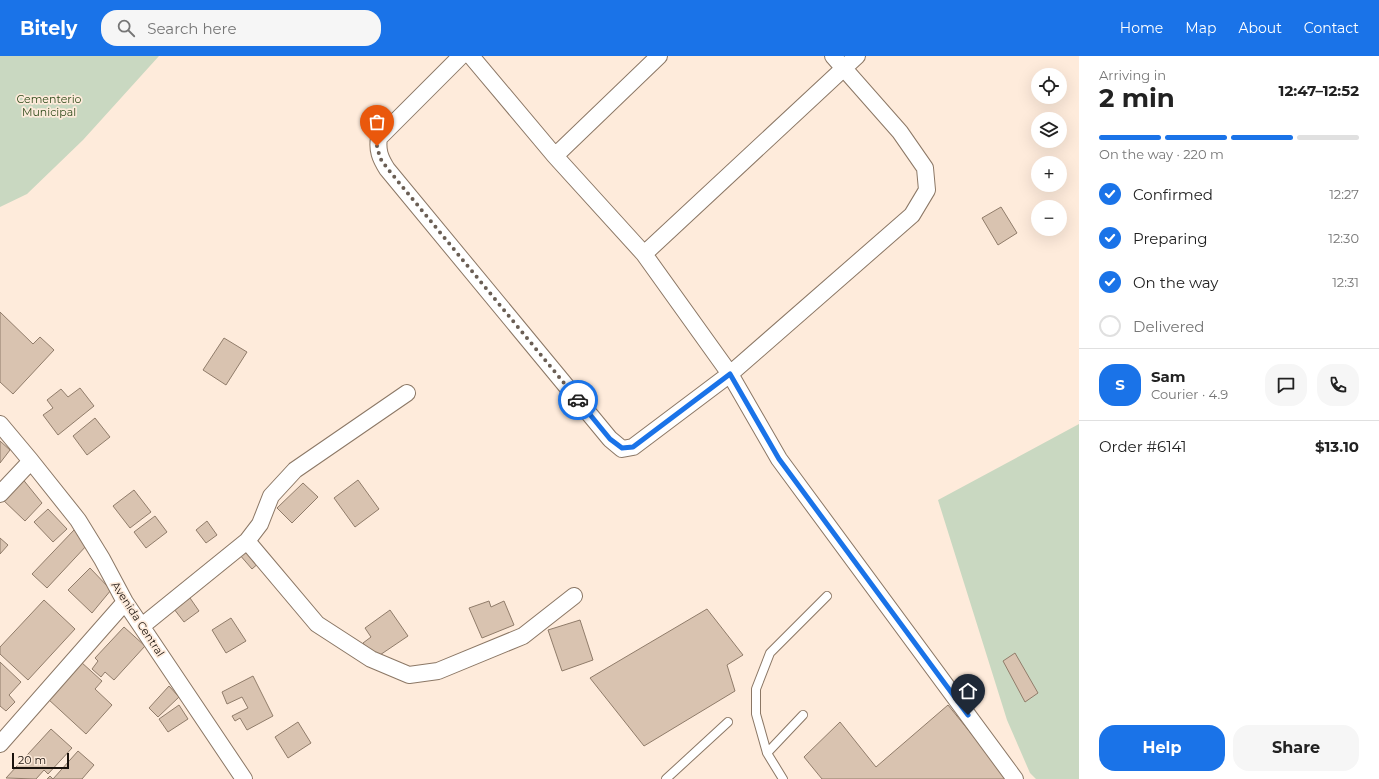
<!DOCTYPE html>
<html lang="en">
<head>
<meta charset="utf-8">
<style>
  :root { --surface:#fff; --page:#f6f6f6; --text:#222; --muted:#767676; --line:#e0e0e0; --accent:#1a73e8 }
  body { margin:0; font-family:Montserrat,sans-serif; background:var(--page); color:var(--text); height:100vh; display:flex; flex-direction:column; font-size:15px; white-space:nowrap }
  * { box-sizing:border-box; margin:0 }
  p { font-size:13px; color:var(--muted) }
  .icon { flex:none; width:22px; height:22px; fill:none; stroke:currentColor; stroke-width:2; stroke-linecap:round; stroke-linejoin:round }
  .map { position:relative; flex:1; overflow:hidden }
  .panel { display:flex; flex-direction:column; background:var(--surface); width:300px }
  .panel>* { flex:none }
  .fabs { position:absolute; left:1031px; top:12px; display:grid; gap:8px }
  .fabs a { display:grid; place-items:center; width:36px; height:36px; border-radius:50%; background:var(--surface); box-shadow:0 4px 16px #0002; font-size:20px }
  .scale { position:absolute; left:12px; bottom:10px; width:57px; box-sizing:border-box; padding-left:4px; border:2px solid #1a120c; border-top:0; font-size:11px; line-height:14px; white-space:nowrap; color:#1a120c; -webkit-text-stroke:3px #feebdb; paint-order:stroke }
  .pin { position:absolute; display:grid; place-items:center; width:34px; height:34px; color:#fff; margin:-41px -17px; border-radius:50% 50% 50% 0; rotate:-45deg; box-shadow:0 0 4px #0007 }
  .pin .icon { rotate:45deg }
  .courier { position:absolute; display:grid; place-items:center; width:40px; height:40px; margin:-20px; border:3px solid #1a73e8; border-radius:50%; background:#fff; color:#222; box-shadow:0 1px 5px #0007 }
  .summary em { font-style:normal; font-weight:700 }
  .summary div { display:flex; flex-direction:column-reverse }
  .summary { display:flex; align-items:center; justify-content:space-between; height:68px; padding:0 20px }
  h1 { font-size:26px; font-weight:700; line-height:30px }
  .bar { display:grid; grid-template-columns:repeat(4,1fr); gap:6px 4px; align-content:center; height:48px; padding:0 20px }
  .bar i { height:5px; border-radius:3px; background:var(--line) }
  .bar .active { background:var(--accent) }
  .bar p { grid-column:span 4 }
  .line { display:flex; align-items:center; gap:10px; padding:0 20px; border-top:1px solid var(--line) }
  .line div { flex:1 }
  .round { display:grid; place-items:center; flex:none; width:42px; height:42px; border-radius:16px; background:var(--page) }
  ol { padding:0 20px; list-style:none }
  li { display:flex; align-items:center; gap:12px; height:44px }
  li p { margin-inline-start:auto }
  li .icon { padding:4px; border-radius:50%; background:var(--accent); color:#fff; stroke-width:4 }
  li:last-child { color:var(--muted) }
  li i { width:22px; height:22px; border:2px solid var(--line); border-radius:50% }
  .action { display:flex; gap:8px; margin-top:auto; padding:8px 20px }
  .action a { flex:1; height:46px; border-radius:16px; background:var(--accent); color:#fff; font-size:16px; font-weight:700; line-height:46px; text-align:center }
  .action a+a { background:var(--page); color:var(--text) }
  header { display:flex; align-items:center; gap:24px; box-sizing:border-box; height:56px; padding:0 20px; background:var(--accent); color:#fff }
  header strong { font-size:19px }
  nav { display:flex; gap:22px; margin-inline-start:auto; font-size:14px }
  .search { width:280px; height:36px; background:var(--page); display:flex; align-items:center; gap:10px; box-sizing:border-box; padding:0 14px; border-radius:16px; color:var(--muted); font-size:15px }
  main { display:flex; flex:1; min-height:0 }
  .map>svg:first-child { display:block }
  .green { fill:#c9d8c1 }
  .building { fill:#d9c3b0; stroke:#907c6a }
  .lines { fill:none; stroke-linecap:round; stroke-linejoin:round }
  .service-casing { stroke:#8b7765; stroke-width:10 }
  .minor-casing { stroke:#8b7765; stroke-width:18 }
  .service { stroke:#fff; stroke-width:8 }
  .minor { stroke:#fff; stroke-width:16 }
  .done { stroke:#6a5e54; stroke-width:4; stroke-dasharray:0 7.2 }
  .route { stroke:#1a73e8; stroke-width:5 }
  .labels { text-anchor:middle; stroke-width:3.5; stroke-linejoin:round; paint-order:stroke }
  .park-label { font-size:11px; fill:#2f4b1b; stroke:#feebdb }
  .street-label { font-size:11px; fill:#1a120c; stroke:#feebdb }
</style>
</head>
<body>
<header>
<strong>Bitely</strong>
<div class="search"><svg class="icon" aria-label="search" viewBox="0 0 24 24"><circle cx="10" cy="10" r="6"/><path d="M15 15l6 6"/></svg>Search here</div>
<nav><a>Home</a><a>Map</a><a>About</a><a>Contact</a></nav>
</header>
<main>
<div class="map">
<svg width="1079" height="723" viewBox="0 0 1079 723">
  <rect width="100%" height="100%" fill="#feebdb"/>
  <path class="green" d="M0,0H159L83,84L27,138L0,151Z
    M1079,368V723H1036L1030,717L1007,664L938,444Z"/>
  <path class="building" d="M1001,151L1017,177L998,189L982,162Z
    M0,256L33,288L40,281L54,294L13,338L0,326Z
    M224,282L247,296L226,329L203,314Z
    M80,332L94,350L58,379L43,359L53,352L47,344L61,333L68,341Z
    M95,362L110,381L87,399L73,380Z
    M0,385L10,394L0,407Z
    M21,421L42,447L25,465L1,442Z
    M358,424L379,453L355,471L334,442Z
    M303,427L318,441L292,467L277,452Z
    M134,434L151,456L130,472L113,450Z
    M48,453L67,473L53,486L34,466Z
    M155,460L167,476L146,492L134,476Z
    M207,465L217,479L206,487L196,474Z
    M74,474L88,488L47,532L32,518Z
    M0,482L8,489L0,498Z
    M249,490L261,505L252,513L239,498Z
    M90,512L111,534L92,557L68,534Z
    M190,542L199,555L184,566L174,553Z
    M44,544L75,573L28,624L0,598V591Z
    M489,545L491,551L504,545L514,569L482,582L469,552Z
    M707,553L743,599L727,609L735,635L644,690L590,622Z
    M390,554L408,580L374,603L363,587L371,581L365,572Z
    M231,562L246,585L226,597L212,574Z
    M580,564L593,604L562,615L548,574Z
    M124,571L145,590L114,624L105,616L101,621L92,613L98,605L95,602Z
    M1015,597L1038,637L1025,646L1003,605Z
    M0,606L21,626L9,639L15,646L6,655L0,650Z
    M81,606L102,625L95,633L112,649L86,678L48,643Z
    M253,620L273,660L247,674L240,662L235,665L232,660L248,652L242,641L227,648L222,636Z
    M169,630L179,641L158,661L149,652Z
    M179,649L188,663L168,676L159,663Z
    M948,649L1008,723H822L804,701L840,666L876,711Z
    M298,666L311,687L288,702L275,681Z
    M51,673L72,692L48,718L44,714L36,723L6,722Z
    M78,695L94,709L82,723H47L50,720L53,723Z"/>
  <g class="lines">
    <g class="service-casing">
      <path id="service" d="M767,697L756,658V633L770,597L827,540
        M666,723L728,666
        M783,723L767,697L803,659"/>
    </g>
    <g class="minor-casing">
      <path id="minor" d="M461,0L379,82C377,94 380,102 387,113L610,383L622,393L633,391L730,318L912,159L927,134L925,112L900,76L833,0
        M471,0L555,100L644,198L730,318L779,403L1015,723
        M555,100L659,0
        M644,198L857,0
        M0,368L31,405L78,464L102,503L125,546L244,723
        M0,438L31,405
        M247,485L317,568L371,603L409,619L438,615L523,580L574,540
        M142,570L247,485L260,468L271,440L295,414L407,337
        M0,688L125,546"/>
    </g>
    <use href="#service" class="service"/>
    <use href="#minor" class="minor"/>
  </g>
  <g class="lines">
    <path class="done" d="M377,90L380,102L387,112L578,344"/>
    <path class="route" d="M578,344L610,383L622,392L633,391L730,318L779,403L968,659"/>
  </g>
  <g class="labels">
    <g class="park-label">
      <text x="49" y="47">Cementerio<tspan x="49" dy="13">Municipal</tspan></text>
    </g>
    <g class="street-label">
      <text transform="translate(138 563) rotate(57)" y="4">Avenida Central</text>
    </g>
  </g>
</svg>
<div class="fabs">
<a><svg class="icon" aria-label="locate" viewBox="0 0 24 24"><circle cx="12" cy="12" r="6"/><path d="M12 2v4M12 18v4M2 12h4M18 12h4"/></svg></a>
<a><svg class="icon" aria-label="layers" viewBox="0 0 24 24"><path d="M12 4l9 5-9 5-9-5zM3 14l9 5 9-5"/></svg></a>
<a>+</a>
<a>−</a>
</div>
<div class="scale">20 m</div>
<div class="pin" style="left:377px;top:90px;background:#ea580c"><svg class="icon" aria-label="bag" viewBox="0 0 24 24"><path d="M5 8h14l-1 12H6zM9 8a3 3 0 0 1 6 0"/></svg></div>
<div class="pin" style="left:968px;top:659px;background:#1f2937"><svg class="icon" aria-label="home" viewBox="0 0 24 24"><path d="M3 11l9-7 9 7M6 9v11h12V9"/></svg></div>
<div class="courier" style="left:578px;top:344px"><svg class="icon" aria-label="car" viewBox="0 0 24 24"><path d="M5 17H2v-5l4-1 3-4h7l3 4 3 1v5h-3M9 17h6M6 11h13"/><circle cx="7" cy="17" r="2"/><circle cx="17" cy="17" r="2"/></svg></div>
</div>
<section class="panel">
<div class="summary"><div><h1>2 min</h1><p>Arriving in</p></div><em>12:47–12:52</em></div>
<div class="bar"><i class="active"></i><i class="active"></i><i class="active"></i><i></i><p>On the way · 220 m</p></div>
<ol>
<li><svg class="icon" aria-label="check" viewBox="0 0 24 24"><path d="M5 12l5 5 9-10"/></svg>Confirmed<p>12:27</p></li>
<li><svg class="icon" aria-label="check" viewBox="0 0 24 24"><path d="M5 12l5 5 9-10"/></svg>Preparing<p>12:30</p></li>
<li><svg class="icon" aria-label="check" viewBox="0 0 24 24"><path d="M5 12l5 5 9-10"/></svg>On the way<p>12:31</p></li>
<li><i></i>Delivered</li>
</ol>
<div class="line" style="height:72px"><b class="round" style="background:var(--accent);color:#fff">S</b><div><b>Sam</b><p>Courier · 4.9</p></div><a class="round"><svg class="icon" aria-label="chat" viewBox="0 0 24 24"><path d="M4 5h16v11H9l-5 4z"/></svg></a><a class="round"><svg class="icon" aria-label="phone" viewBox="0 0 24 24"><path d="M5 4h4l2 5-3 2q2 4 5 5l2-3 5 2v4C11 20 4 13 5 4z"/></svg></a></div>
<div class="line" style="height:52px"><div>Order #6141</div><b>$13.10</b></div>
<div class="action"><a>Help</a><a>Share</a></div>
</section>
</main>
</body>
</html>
